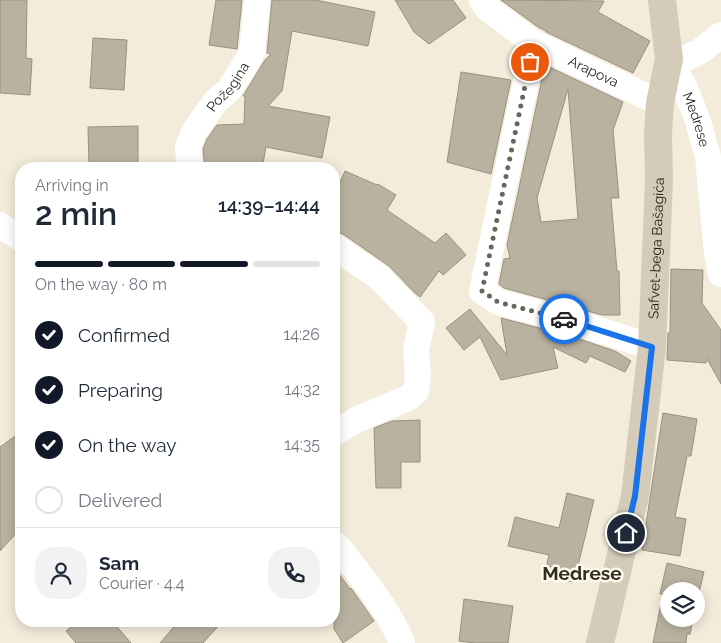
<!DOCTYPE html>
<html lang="en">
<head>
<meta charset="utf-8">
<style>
  :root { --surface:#fff; --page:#f2f2f3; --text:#1f2937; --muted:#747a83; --line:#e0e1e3; --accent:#111827 }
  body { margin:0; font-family:Raleway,sans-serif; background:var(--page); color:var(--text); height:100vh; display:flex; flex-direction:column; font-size:19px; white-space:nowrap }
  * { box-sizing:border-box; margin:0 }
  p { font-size:16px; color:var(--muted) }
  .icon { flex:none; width:28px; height:28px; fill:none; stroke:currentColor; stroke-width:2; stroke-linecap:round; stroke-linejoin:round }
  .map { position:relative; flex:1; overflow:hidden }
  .details { position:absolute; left:15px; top:162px; width:325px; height:465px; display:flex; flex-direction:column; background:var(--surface); border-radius:20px; box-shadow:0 2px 12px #0003 }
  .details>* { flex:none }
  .fabs { position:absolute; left:660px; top:582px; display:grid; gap:10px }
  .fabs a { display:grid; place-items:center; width:45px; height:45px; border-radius:50%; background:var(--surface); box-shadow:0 2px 12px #0003; font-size:25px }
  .pin { position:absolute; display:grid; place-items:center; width:42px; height:42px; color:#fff; margin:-21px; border:2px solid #fff; border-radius:50%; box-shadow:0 1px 5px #0007 }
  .courier { position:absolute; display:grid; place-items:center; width:50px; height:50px; margin:-25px; border:4px solid #1a73e8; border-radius:50%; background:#fff; color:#222; box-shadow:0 1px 6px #0007 }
  .summary em { font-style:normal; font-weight:600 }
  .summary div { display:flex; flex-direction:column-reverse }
  .summary { display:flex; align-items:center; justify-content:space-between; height:85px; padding:0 20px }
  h1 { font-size:32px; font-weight:600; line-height:38px }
  .bar { display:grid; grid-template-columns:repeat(4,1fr); gap:8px 5px; align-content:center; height:60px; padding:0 20px }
  .bar i { height:6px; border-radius:4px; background:var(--line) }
  .bar .selected { background:var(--accent) }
  .bar p { grid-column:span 4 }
  .line { display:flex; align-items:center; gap:12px; padding:0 20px; border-top:1px solid var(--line) }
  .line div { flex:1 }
  .round { display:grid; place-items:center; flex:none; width:52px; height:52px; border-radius:20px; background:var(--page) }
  ol { padding:0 20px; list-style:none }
  li { display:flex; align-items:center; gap:15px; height:55px }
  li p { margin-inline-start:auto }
  li .icon { padding:5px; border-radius:50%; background:var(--accent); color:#fff; stroke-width:4 }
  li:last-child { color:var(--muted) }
  li i { width:28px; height:28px; border:2px solid var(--line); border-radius:50% }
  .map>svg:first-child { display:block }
  .building { fill:#bab2a1; stroke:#989181; fill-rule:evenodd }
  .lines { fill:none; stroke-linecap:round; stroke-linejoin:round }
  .street { stroke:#fff; stroke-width:26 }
  .secondary { stroke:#d4cbb8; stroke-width:28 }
  .done { stroke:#6b665c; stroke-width:5; stroke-dasharray:0 9 }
  .route { stroke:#1a73e8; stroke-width:6 }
  .labels { text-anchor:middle; stroke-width:5; stroke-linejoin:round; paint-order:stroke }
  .street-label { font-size:14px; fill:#211e18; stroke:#fef9ef }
  .district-label { font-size:19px; font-weight:bold; fill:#332d20; stroke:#fef9ef }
</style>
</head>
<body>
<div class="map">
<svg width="721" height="643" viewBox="0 0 721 643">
  <rect width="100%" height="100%" fill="#f4ecda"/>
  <path class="building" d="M0,0H27L26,58L32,59L30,95L0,93Z
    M216,0H242L237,49L209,45Z
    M272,0H316L375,12L368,46L292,31L282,91L268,106L330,117L322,158L266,147L262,169H205L203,149L207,139L217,125L244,124L245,96H243L265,60L271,54L267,53Z
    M395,0H453L466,18L429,44L414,32Z
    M501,0L604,1L598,12L650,41L633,73L546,32V31L538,27Z
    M93,38L127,40L124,90L90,88Z
    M545,65L623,102L613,130L619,198H611L617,271H619L620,315H602L504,288L499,284L504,259L510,258L507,245ZM568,89L578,219L541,222L537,198Z
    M461,72L511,80L491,174L447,162Z
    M138,126V165L89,166L88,127Z
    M345,171L377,185L378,184L396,195L387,210L435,243L446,233L466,255L443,275L439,271L420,297L414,292L389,266L343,234L334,231V196Z
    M671,269L703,270L702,303L721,330V384L707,359L706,363L667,360L668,333H670Z
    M470,309L507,355L501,318L573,337L615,351L631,361L625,372L590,356L586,363L553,347L558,368L501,380L480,337L464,350L446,328Z
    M663,413L697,419L691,456H687L675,517L686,519L680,556L642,550Z
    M420,420V462H401V488H376L374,428L392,421Z
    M21,432V528L0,551V447Z
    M567,493L594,500L574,582L544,576L549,555L508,546L515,517L559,528Z
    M667,563L704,572L696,605V591H669V619H693L690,634H687L686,643H653L663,594H660Z
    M334,567L350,589L351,588L353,591L374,621L343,643L334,629Z
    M464,599L513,606L508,643H475L459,641Z
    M78,621H112L131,643H76L66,631Z
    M179,621H223L203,643H160Z"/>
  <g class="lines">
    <g class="street">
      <path id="s1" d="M482,0L487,8L534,43L660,103"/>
      <path id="s2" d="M721,35L699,52L684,59H669L685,88L698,121L708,157L717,253L721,274"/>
      <path d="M534,43L482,291L498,302L577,323L652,347"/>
      <path id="s3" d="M190,169L188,147L194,132L215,102L229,90L252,53L257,0"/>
      <path d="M0,225L21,239"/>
      <path d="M334,246L380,278L422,322L416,350L418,376L416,391L408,398L358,419L334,433"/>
      <path d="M334,544L339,548C362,578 388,608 402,643"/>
    </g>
    <path class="secondary" id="s4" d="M600,643L635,496L652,347L659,181L658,134L660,103L669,59L662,0"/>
  </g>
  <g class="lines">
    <path class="done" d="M530,62L482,291L498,302L564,319"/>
    <path class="route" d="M564,319L652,347L635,496L626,533"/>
  </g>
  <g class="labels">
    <g class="street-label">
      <text dy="5" stroke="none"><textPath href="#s1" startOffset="134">Arapova</textPath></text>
      <text dy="5" stroke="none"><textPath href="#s3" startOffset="95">Požegina</textPath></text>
      <text dy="5" stroke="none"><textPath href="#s2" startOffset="126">Medrese</textPath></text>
      <text dy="5" stroke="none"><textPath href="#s4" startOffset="400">Safvet-bega Bašagića</textPath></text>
    </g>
    <g class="district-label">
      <text x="582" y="580">Medrese</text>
    </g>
  </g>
</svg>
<div class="fabs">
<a><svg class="icon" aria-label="layers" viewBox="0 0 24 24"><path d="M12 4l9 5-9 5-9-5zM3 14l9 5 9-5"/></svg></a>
</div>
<div class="pin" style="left:530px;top:62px;background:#ea580c"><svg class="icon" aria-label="bag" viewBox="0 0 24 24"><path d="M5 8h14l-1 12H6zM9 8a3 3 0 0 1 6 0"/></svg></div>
<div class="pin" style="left:626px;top:533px;background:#1f2937"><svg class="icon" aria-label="home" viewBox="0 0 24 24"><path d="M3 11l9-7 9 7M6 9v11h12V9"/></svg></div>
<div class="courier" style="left:564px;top:319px"><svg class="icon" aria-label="car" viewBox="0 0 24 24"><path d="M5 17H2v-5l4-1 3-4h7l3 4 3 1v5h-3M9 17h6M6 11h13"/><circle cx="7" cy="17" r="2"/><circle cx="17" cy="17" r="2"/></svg></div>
<section class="details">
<div class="summary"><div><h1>2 min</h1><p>Arriving in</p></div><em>14:39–14:44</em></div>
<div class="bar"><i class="selected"></i><i class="selected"></i><i class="selected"></i><i></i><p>On the way · 80 m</p></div>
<ol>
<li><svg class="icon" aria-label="check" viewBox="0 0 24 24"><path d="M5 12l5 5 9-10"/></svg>Confirmed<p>14:26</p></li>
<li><svg class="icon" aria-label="check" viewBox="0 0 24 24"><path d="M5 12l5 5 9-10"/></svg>Preparing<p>14:32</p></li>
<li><svg class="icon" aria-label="check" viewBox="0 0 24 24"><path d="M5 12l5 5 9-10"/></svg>On the way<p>14:35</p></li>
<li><i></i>Delivered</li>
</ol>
<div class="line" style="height:90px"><a class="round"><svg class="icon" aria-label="person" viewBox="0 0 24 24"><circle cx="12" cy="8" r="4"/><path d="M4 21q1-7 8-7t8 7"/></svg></a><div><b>Sam</b><p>Courier · 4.4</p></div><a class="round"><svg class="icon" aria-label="phone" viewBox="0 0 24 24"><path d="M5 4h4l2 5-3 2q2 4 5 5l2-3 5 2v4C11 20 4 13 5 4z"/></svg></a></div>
</section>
</div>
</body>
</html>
